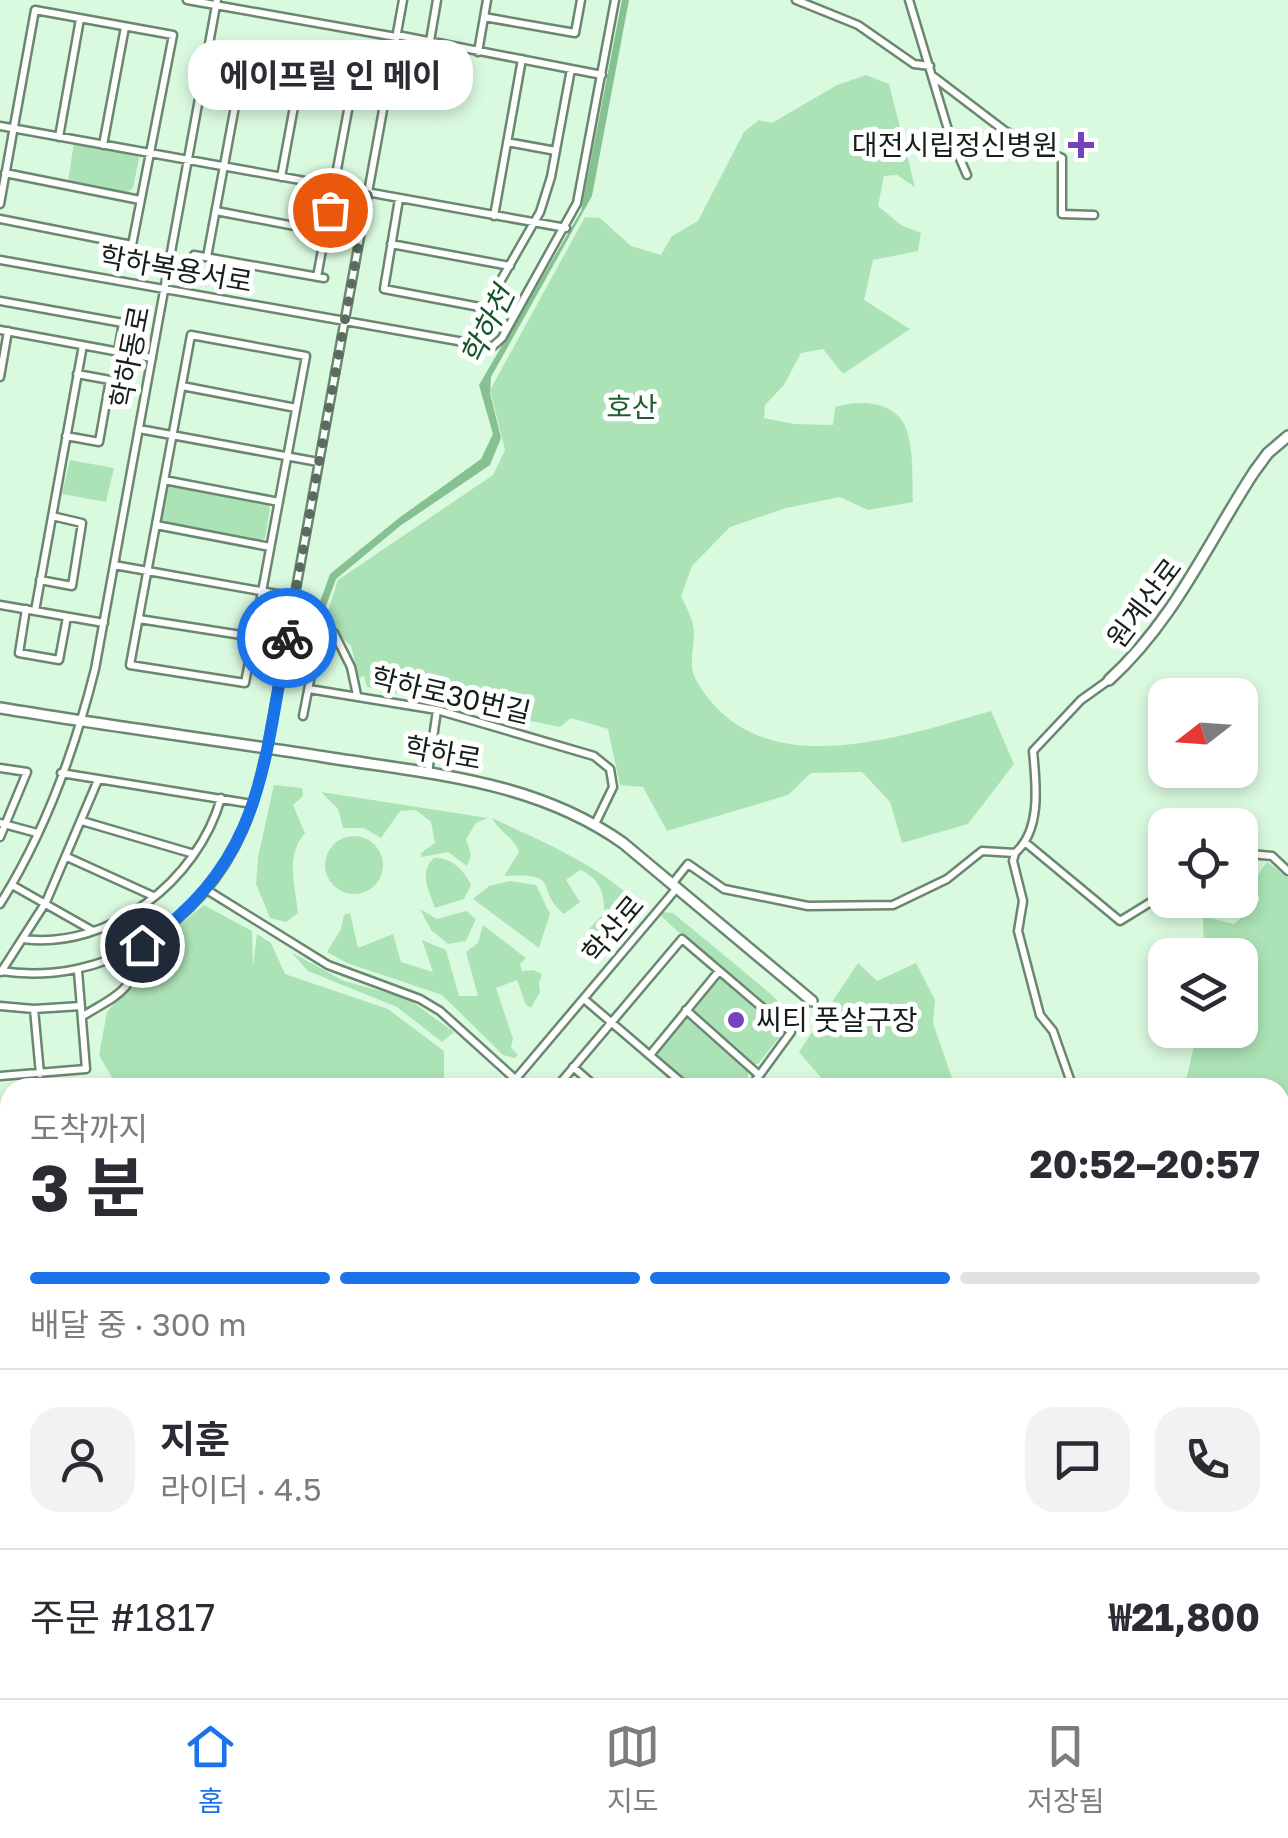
<!DOCTYPE html>
<html lang="ko">
<head>
<meta charset="utf-8">
<style>
  :root { --surface:#fff; --page:#f2f2f3; --text:#2b2b33; --muted:#7c7c81; --line:#e1e1e2; --accent:#1a73e8 }
  body { margin:0; font-family:"Golos Text","Noto Sans KR",sans-serif; background:var(--page); color:var(--text); height:100vh; display:flex; flex-direction:column; font-size:38px; white-space:nowrap }
  * { box-sizing:border-box; margin:0 }
  p { font-size:32px; color:var(--muted) }
  .icon { flex:none; width:55px; height:55px; fill:none; stroke:currentColor; stroke-width:2; stroke-linecap:round; stroke-linejoin:round }
  .map { position:relative; flex:1; overflow:hidden }
  .sheet { position:absolute; left:0px; top:1078px; width:1290px; height:622px; display:flex; flex-direction:column; background:var(--surface); border-radius:30px 30px 0 0; box-shadow:0 5px 15px #0003 }
  .sheet>* { flex:none }
  .needle { width:65px; rotate:253deg }
  .fabs { position:absolute; left:1148px; top:678px; display:grid; gap:20px }
  .fabs a { display:grid; place-items:center; width:110px; height:110px; border-radius:20px; background:var(--surface); box-shadow:0 5px 15px #0003; font-size:50px }
  .pin { position:absolute; display:grid; place-items:center; width:85px; height:85px; color:#fff; margin:-42px; border:5px solid #fff; border-radius:50%; box-shadow:0 2px 10px #0007 }
  .courier { position:absolute; display:grid; place-items:center; width:100px; height:100px; margin:-50px; border:8px solid #1a73e8; border-radius:50%; background:#fff; color:#222; box-shadow:0 2px 12px #0007 }
  .bubble { position:absolute; height:70px; border-radius:30px; background:var(--surface); box-shadow:0 5px 15px #0003; font-size:32px; font-weight:700; line-height:70px; text-align:center }
  .summary em { font-style:normal; font-weight:700 }
  .summary div { display:flex; flex-direction:column-reverse }
  .summary { display:flex; align-items:center; justify-content:space-between; height:170px; padding:0 30px }
  h1 { font-size:65px; font-weight:700; line-height:75px }
  .bar { display:grid; grid-template-columns:repeat(4,1fr); gap:15px 10px; align-content:center; height:120px; padding:0 30px }
  .bar i { height:12px; border-radius:8px; background:var(--line) }
  .bar .current { background:var(--accent) }
  .bar p { grid-column:span 4 }
  .line { display:flex; align-items:center; gap:25px; padding:0 30px; border-top:2px solid var(--line) }
  .line div { flex:1 }
  .round { display:grid; place-items:center; flex:none; width:105px; height:105px; border-radius:30px; background:var(--page) }
  .dock { display:flex; justify-content:space-around; align-items:center; height:140px; border-top:2px solid var(--line); background:var(--surface); font-size:28px; color:var(--muted) }
  .dock a { display:grid; justify-items:center; gap:5px }
  .dock .current { color:var(--accent) }
  .map>svg:first-child { display:block }
  .green { fill:#ace3b6 }
  .water { fill:#86c192 }
  .lines { fill:none; stroke-linecap:round; stroke-linejoin:round }
  .street-casing { stroke:#6a876f; stroke-width:11 }
  .secondary-casing { stroke:#6a876f; stroke-width:14 }
  .street { stroke:#fff; stroke-width:6 }
  .secondary { stroke:#fff; stroke-width:9 }
  .done { stroke:#596c5d; stroke-width:10; stroke-dasharray:0 18 }
  .route { stroke:#1a73e8; stroke-width:12 }
  .poi-dot { fill:#7343bb; stroke:#fff; stroke-width:4 }
  .labels { text-anchor:middle; stroke-width:10; stroke-linejoin:round; paint-order:stroke }
  .poi-label { font-size:28px; fill:#142017; stroke:#fff; text-anchor:end }
  .street-label { font-size:28px; fill:#142017; stroke:#fff }
  .park-label { font-size:28px; fill:#1f5e31; stroke:#fff }
  .water-label { font-size:30px; font-style:italic; fill:#15552a; stroke:#fff }
</style>
</head>
<body>
<div class="map">
<svg width="1288" height="1698" viewBox="0 0 1288 1698">
  <rect width="100%" height="100%" fill="#dafadf"/>
  <path class="green" d="M866,75L889,84L915,187L897,175L884,176L878,206L901,225L921,233L918,251L873,260L864,300L910,329L843,374L823,349L801,353L784,385L765,405L764,418L794,424L833,425L835,407C859,399 896,401 906,428C914,449 912,479 913,502L868,510L840,497L786,508L730,527L692,566L681,596C685,605 691,615 693,625C697,641 687,662 695,678C755,788 896,738 991,711L1014,764L968,824L902,843L890,802L862,772L811,773L788,795L667,831L643,787L620,785L608,729L571,718L560,727L367,687L364,676L359,678L351,646L329,626L333,624L326,618L338,580L493,475L505,450L490,390L585,217L600,218L631,246L661,255L672,236L698,221L744,132L759,120L772,123L837,85Z
    M74,142L136,154L139,158L133,188L128,192L68,181Z
    M70,460L114,468L106,502L62,494Z
    M168,485L268,504L270,509L265,538L261,540L163,523L159,517L164,487Z
    M274,785L302,788L303,796L293,805L305,833C285,856 295,885 298,913L286,922L270,918L256,884L258,857Z
    M321,792L488,818L476,823L466,839L471,855L467,866L448,852L422,857L421,853L435,843L431,822L416,810L400,811L381,838L364,828H343L338,809Z
    M492,818C545,843 600,865 642,907L606,945L589,929L604,913C605,894 600,878 580,870L566,880L580,902L564,914C534,890 564,872 504,876L519,852C514,837 499,832 492,818Z
    M325 865a29 29 0 1 1 58 0a29 29 0 1 1-58 0Z
    M434,858C451,857 464,870 471,885L464,899L435,908C429,890 418,873 434,858Z
    M1267,862L1288,877V1698H249L256,1690H1280V1088L1189,1087L1186,1080L1196,1037L1189,1030H1240V955H1204L1203,916L1234,924L1260,900L1252,883Z
    M510,881L536,885L550,914L539,948L473,899L489,886Z
    M204,905L252,931L253,967L257,934L271,943L285,974L388,1009L444,1051V1087H108L114,1081L99,1055L107,1012L142,970L146,943L162,952L154,945Z
    M420,909L437,919L466,911L476,919L466,941L448,944L431,930Z
    M663,912L673,913L772,995L792,1017L788,1022L676,930L661,916Z
    M350,913L358,948L393,934L401,962L433,972L422,940L446,950L459,996H478L466,952L478,943L483,925L526,958L520,964L522,971L533,970L542,974L539,983L540,992L531,1008L526,1005L517,980L496,988L513,1039L511,1047L518,1055L515,1058L503,1055L442,995L347,963L327,952L341,929L344,915Z
    M291,952L344,981L407,998L454,1032L442,1042L397,1007L308,971Z
    M858,963L877,981L916,963L935,1000L933,1023L955,1087H829L799,1052Z
    M721,977L781,1029V1035L758,1064H753L691,1012L716,978Z
    M686,1018L748,1071V1077L740,1087H694L655,1055L681,1019Z
    M0,1529L10,1531V1690H190L192,1698H0Z"/>
  <path class="water" d="M622,0H629L592,196L491,377L490,393L501,438L490,465L400,526L336,579L323,614L316,613L330,574L399,518L481,459L493,434L479,385L581,211Z"/>
  <g class="lines">
    <g class="street-casing">
      <path id="street" d="M187,0L396,37
        M796,0L858,25L914,64L930,66
        M909,0L949,133L967,175
        M484,17L575,33L581,0
        M397,35L602,75
        M430,41L437,0
        M478,52L487,0
        M934,77L1005,131L1062,158V214L1094,215
        M0,126L566,228
        M59,137L80,19
        M507,142L556,151
        M103,145L125,27
        M5,173L140,200
        M281,177L303,58
        M399,199L384,289L485,308L540,212L551,177L571,69
        M0,204L35,10L173,35L132,245L0,219
        M216,211L326,232
        M494,216L522,59
        M391,244L510,266
        M194,255L324,278
        M207,257L246,47L356,67L317,277
        M0,260L492,347L502,338L577,203L615,0
        M0,301L123,323L118,351
        M0,330L152,358
        M191,335L306,356L245,683L130,665Z
        M0,377L8,331
        M182,386L296,408
        M139,429L318,462
        M66,436L99,442L110,380L77,374
        M164,480L279,502
        M156,525L270,547
        M114,565L294,597
        M40,580L72,586L82,523L52,516
        M0,605L104,623
        M26,609L19,653L59,660L67,617
        M35,611L83,345
        M139,619L254,637
        M290,622L334,633L351,667L357,695
        M309,689L437,710L594,756L610,769L613,787L595,824
        M303,716L320,629
        M0,768L27,772L0,837
        M61,773L252,804
        M428,773L437,710
        M82,821L194,854
        M0,823L37,833
        M1026,843L1120,921L1159,897L1165,886
        M1015,853L1013,861L1023,901L1018,931L1040,1015L1053,1031L1073,1088
        M1240,853L1272,856L1288,871
        M67,857L153,896
        M672,884L688,864L724,889L808,906L893,905L947,879L982,851L1015,853C1042,830 1036,783 1033,751L1081,700L1109,680
        M12,885L93,931
        M207,890L328,965L420,999L440,1011L525,1088
        M0,904C44,834 75,749 95,669L217,0
        M23,939C110,950 198,880 221,798
        M0,971C104,987 202,925 243,830C255,804 260,775 267,748L403,0
        M1,972L46,902L98,780
        M584,999L688,1088
        M0,1006L34,1009L81,1006
        M34,1009L40,1074
        M686,1010L759,1075
        M83,1016C109,999 142,989 130,953
        M650,1055L719,971
        M573,1067L597,1088
        M0,1076L86,1069L78,971
        M508,1088L677,888
        M556,1088L682,939L791,1032L750,1088
        M0,1167L10,1166
        M0,1214L10,1213
        M0,1323L10,1357
        M0,1395L10,1390"/>
    </g>
    <g class="secondary-casing">
      <path id="secondary" d="M1109,680C1174,621 1207,544 1254,472L1268,453L1288,436
        M0,708C108,726 217,740 325,757C430,774 534,780 623,843L812,1001"/>
    </g>
    <use href="#street" class="street"/>
    <use href="#secondary" class="secondary"/>
  </g>
  <g class="lines">
    <path class="done" d="M287,638L368,193L334,186L330,210"/>
    <path class="route" d="M142,945C262,862 263,769 287,638"/>
  </g>
  <g class="poi-dot">
    <path d="M1076 130h10v10h10v10h-10v10h-10v-10h-10v-10h10z"/>
    <circle cx="736" cy="1020" r="10"/>
  </g>
  <g class="labels">
    <g class="poi-label">
      <text x="1058" y="155">대전시립정신병원</text>
      <text x="756" y="1030" text-anchor="start">씨티 풋살구장</text>
    </g>
    <g class="street-label">
      <text transform="translate(176 269) rotate(10)" y="10">학하복용서로</text>
      <text transform="translate(130 357) rotate(-79)" y="10">학하동로</text>
      <text transform="translate(1144 603) rotate(-53)" y="10">원계산로</text>
      <text transform="translate(451 695) rotate(13)" y="10">학하로30번길</text>
      <text transform="translate(443 753) rotate(10)" y="10">학하로</text>
      <text transform="translate(613 929) rotate(-50)" y="10">학산로</text>
    </g>
    <g class="park-label">
      <text x="632" y="417">호산</text>
    </g>
    <g class="water-label">
      <text transform="translate(488 326) rotate(-64)" y="10">학하천</text>
    </g>
  </g>
</svg>
<div class="fabs">
<a><svg class="needle" viewBox="-14 -14 28 28"><path d="M0-13l5 13h-10z" fill="#e53935"/><path d="M0 13l5-13h-10z" fill="#7c7c81"/></svg></a>
<a><svg class="icon" aria-label="locate" viewBox="0 0 24 24"><circle cx="12" cy="12" r="6"/><path d="M12 2v4M12 18v4M2 12h4M18 12h4"/></svg></a>
<a><svg class="icon" aria-label="layers" viewBox="0 0 24 24"><path d="M12 4l9 5-9 5-9-5zM3 14l9 5 9-5"/></svg></a>
</div>
<div class="pin" style="left:330px;top:210px;background:#ea580c"><svg class="icon" aria-label="bag" viewBox="0 0 24 24"><path d="M5 8h14l-1 12H6zM9 8a3 3 0 0 1 6 0"/></svg></div>
<div class="pin" style="left:142px;top:945px;background:#1f2937"><svg class="icon" aria-label="home" viewBox="0 0 24 24"><path d="M3 11l9-7 9 7M6 9v11h12V9"/></svg></div>
<div class="courier" style="left:287px;top:638px"><svg class="icon" aria-label="bike" viewBox="0 0 24 24"><circle cx="6" cy="16" r="4"/><circle cx="18" cy="16" r="4"/><path d="M6 16l4-8h5l3 8M10 8l3 8H6M13 5h3"/></svg></div>
<div class="bubble" style="left:188px;top:40px;width:285px">에이프릴 인 메이</div>
<section class="sheet">
<div class="summary"><div><h1>3 분</h1><p>도착까지</p></div><em>20:52–20:57</em></div>
<div class="bar"><i class="current"></i><i class="current"></i><i class="current"></i><i></i><p>배달 중 · 300 m</p></div>
<div class="line" style="height:180px"><a class="round"><svg class="icon" aria-label="person" viewBox="0 0 24 24"><circle cx="12" cy="8" r="4"/><path d="M4 21q1-7 8-7t8 7"/></svg></a><div><b>지훈</b><p>라이더 · 4.5</p></div><a class="round"><svg class="icon" aria-label="chat" viewBox="0 0 24 24"><path d="M4 5h16v11H9l-5 4z"/></svg></a><a class="round"><svg class="icon" aria-label="phone" viewBox="0 0 24 24"><path d="M5 4h4l2 5-3 2q2 4 5 5l2-3 5 2v4C11 20 4 13 5 4z"/></svg></a></div>
<div class="line" style="height:130px"><div>주문 #1817</div><b>₩21,800</b></div>
</section>
</div>
<nav class="dock">
<a class="current"><svg class="icon" aria-label="home" viewBox="0 0 24 24"><path d="M3 11l9-7 9 7M6 9v11h12V9"/></svg>홈</a>
<a><svg class="icon" aria-label="map" viewBox="0 0 24 24"><path d="M3 6l6-2 6 2 6-2v14l-6 2-6-2-6 2zM9 4v14M15 6v14"/></svg>지도</a>
<a><svg class="icon" aria-label="saved" viewBox="0 0 24 24"><path d="M7 4h10v16l-5-4-5 4z"/></svg>저장됨</a>
</nav>
</body>
</html>
